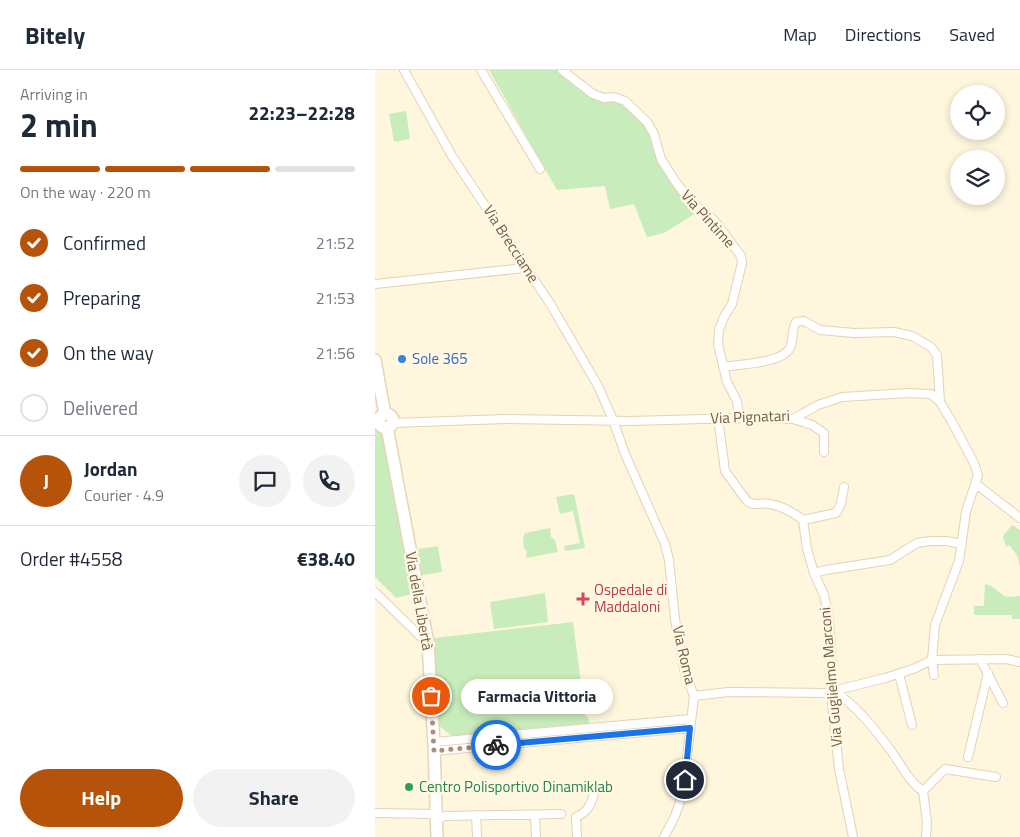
<!DOCTYPE html>
<html lang="en">
<head>
<meta charset="utf-8">
<style>
  :root { --surface:#fff; --page:#f2f2f3; --text:#1f2937; --muted:#747a83; --line:#e0e1e3; --accent:#b45309 }
  body { margin:0; font-family:"Titillium Web",sans-serif; background:var(--page); color:var(--text); height:100vh; display:flex; flex-direction:column; font-size:19px; white-space:nowrap }
  * { box-sizing:border-box; margin:0 }
  p { font-size:16px; color:var(--muted) }
  .icon { flex:none; width:28px; height:28px; fill:none; stroke:currentColor; stroke-width:2; stroke-linecap:round; stroke-linejoin:round }
  .map { position:relative; flex:1; overflow:hidden }
  .panel { display:flex; flex-direction:column; background:var(--surface); width:375px }
  .panel>* { flex:none }
  .controls { position:absolute; left:575px; top:15px; display:grid; gap:10px }
  .controls a { display:grid; place-items:center; width:55px; height:55px; border-radius:50%; background:var(--surface); box-shadow:0 2px 8px #0003; font-size:25px }
  .pin { position:absolute; display:grid; place-items:center; width:42px; height:42px; color:#fff; margin:-21px; border:2px solid #fff; border-radius:50%; box-shadow:0 1px 5px #0007 }
  .courier { position:absolute; display:grid; place-items:center; width:50px; height:50px; margin:-25px; border:4px solid #1a73e8; border-radius:50%; background:#fff; color:#222; box-shadow:0 1px 6px #0007 }
  .bubble { position:absolute; height:35px; border-radius:18px; background:var(--surface); box-shadow:0 2px 8px #0003; font-size:16px; font-weight:700; line-height:35px; text-align:center }
  .summary em { font-style:normal; font-weight:700 }
  .summary div { display:flex; flex-direction:column-reverse }
  .summary { display:flex; align-items:center; justify-content:space-between; height:85px; padding:0 20px }
  h1 { font-size:32px; font-weight:700; line-height:38px }
  .bar { display:grid; grid-template-columns:repeat(4,1fr); gap:8px 5px; align-content:center; height:60px; padding:0 20px }
  .bar i { height:6px; border-radius:4px; background:var(--line) }
  .bar .current { background:var(--accent) }
  .bar p { grid-column:span 4 }
  .line { display:flex; align-items:center; gap:12px; padding:0 20px; border-top:1px solid var(--line) }
  .line div { flex:1 }
  .round { display:grid; place-items:center; flex:none; width:52px; height:52px; border-radius:26px; background:var(--page) }
  ol { padding:0 20px; list-style:none }
  li { display:flex; align-items:center; gap:15px; height:55px }
  li p { margin-inline-start:auto }
  li .icon { padding:5px; border-radius:50%; background:var(--accent); color:#fff; stroke-width:4 }
  li:last-child { color:var(--muted) }
  li i { width:28px; height:28px; border:2px solid var(--line); border-radius:50% }
  .primary-button { display:flex; gap:10px; margin-top:auto; padding:10px 20px }
  .primary-button a { flex:1; height:58px; border-radius:30px; background:var(--accent); color:#fff; font-size:20px; font-weight:700; line-height:58px; text-align:center }
  .primary-button a+a { background:var(--page); color:var(--text) }
  header { display:flex; align-items:center; gap:30px; box-sizing:border-box; height:70px; padding:0 25px; background:var(--surface); border-bottom:1px solid var(--line) }
  header strong { font-size:24px }
  nav { display:flex; gap:28px; margin-inline-start:auto; font-size:18px }
  main { display:flex; flex:1; min-height:0 }
  .map>svg:first-child { display:block }
  .green { fill:#c8ecbb }
  .lines { fill:none; stroke-linecap:round; stroke-linejoin:round }
  .minor-casing { stroke:#e3d2b8; stroke-width:10 }
  .secondary-casing { stroke:#e8d4b6; stroke-width:14 }
  .minor { stroke:#fff; stroke-width:8 }
  .secondary { stroke:#fff; stroke-width:11 }
  .done { stroke:#a6927a; stroke-width:5; stroke-dasharray:0 9 }
  .route { stroke:#1a73e8; stroke-width:6 }
  .shop-dot { fill:#3f7fe0; stroke:#fff8e5; stroke-width:2 }
  .health-dot { fill:#e0444e; stroke:#fff8e5; stroke-width:2 }
  .leisure-dot { fill:#2e9e5b; stroke:#fff8e5; stroke-width:2 }
  .labels { text-anchor:middle; stroke-width:5; stroke-linejoin:round; paint-order:stroke }
  .street-label { font-size:15px; fill:#765c44; stroke:#fff8e5 }
  .shop-label { font-size:15px; fill:#366cbe; stroke:#fff8e5; text-anchor:start }
  .health-label { font-size:15px; fill:#be3a42; stroke:#fff8e5; text-anchor:start }
  .leisure-label { font-size:15px; fill:#27864d; stroke:#fff8e5; text-anchor:start }
</style>
</head>
<body>
<header>
<strong>Bitely</strong>
<nav><a>Map</a><a>Directions</a><a>Saved</a></nav>
</header>
<main>
<section class="panel">
<div class="summary"><div><h1>2 min</h1><p>Arriving in</p></div><em>22:23–22:28</em></div>
<div class="bar"><i class="current"></i><i class="current"></i><i class="current"></i><i></i><p>On the way · 220 m</p></div>
<ol>
<li><svg class="icon" aria-label="check" viewBox="0 0 24 24"><path d="M5 12l5 5 9-10"/></svg>Confirmed<p>21:52</p></li>
<li><svg class="icon" aria-label="check" viewBox="0 0 24 24"><path d="M5 12l5 5 9-10"/></svg>Preparing<p>21:53</p></li>
<li><svg class="icon" aria-label="check" viewBox="0 0 24 24"><path d="M5 12l5 5 9-10"/></svg>On the way<p>21:56</p></li>
<li><i></i>Delivered</li>
</ol>
<div class="line" style="height:90px"><b class="round" style="background:var(--accent);color:#fff">J</b><div><b>Jordan</b><p>Courier · 4.9</p></div><a class="round"><svg class="icon" aria-label="chat" viewBox="0 0 24 24"><path d="M4 5h16v11H9l-5 4z"/></svg></a><a class="round"><svg class="icon" aria-label="phone" viewBox="0 0 24 24"><path d="M5 4h4l2 5-3 2q2 4 5 5l2-3 5 2v4C11 20 4 13 5 4z"/></svg></a></div>
<div class="line" style="height:65px"><div>Order #4558</div><b>€38.40</b></div>
<div class="primary-button"><a>Help</a><a>Share</a></div>
</section>
<div class="map">
<svg width="645" height="767" viewBox="0 0 645 767">
  <rect width="100%" height="100%" fill="#fef6dd"/>
  <path class="green" d="M114,0H182L218,26L248,32L275,61L286,95L324,141L289,163L272,167L259,134L235,139L230,116L182,120Z
    M31,41L35,69L19,72L14,44Z
    M7,358L37,524L21,528L0,507V359Z
    M199,424L210,478L190,481L189,476L205,473L198,441L185,444L181,427Z
    M637,455L645,460V497L642,485L634,475L631,477L628,466Z
    M175,458L176,467L180,470L183,482L151,488L152,481L149,478L148,468L150,463Z
    M63,476L67,502L47,505L43,479Z
    M610,514L616,516L631,527L645,526V549H637V545H599V536H609Z
    M170,523L173,552L119,559L115,532Z
    M198,552L210,645L214,649V655L79,668L63,655L59,568Z"/>
  <g class="lines">
    <g class="minor-casing">
      <path id="minor" d="M29,0L77,86L176,235L223,316L238,350L250,384L290,474L294,490L300,549L309,599L319,626L308,723L300,746L289,767
        M106,0L165,99
        M187,0L218,24L229,28L239,27L250,31L272,52L279,64L286,89L300,111L316,132L339,150L366,186L367,193L357,234L349,247L344,260L343,274L352,312L362,331L364,348
        M0,214L150,198
        M348,297C364,294 406,294 415,278C419,270 416,260 421,252L429,251L445,260L479,263L519,262L537,266L556,277L562,285L565,332
        M343,348L350,401L372,431C379,437 386,432 395,434C406,436 419,443 428,450L432,479L439,503L449,525L453,543L456,572L457,634L464,699L478,767
        M418,349L437,355L449,363V382
        M18,353L130,349L255,351L364,348L418,349L443,335L467,327L533,323L556,324L565,332L577,352L599,393L603,405L591,442L584,491L560,555L557,590L559,605
        M0,354H5
        M601,414L645,448
        M428,450L461,443L466,434L469,417
        M439,503L451,500L515,490L542,473L555,471H571L587,474
        M0,522L52,573
        M605,589L628,633
        M524,604L537,655
        M457,620C481,634 503,663 519,685C528,698 535,713 548,721L552,752L551,767
        M319,626L353,622L450,623L510,608L538,599L557,590L631,589L645,592
        M59,672L316,649
        M59,681L315,658
        M593,687L613,603
        M548,721L570,699L621,707
        M0,743L61,744
        M101,745L102,767
        M160,745L161,767
        M61,751L69,746L186,744
        M202,767L201,747C213,742 216,735 219,723"/>
    </g>
    <g class="secondary-casing">
      <path id="secondary" d="M0,290L10,344
        M4 351a7 7 0 1 1 14 0a7 7 0 1 1-14 0Z
        M12,357L53,573L59,675L62,767"/>
    </g>
    <use href="#minor" class="minor"/>
    <use href="#secondary" class="secondary"/>
  </g>
  <g class="lines">
    <path class="done" d="M56,626L59,681L121,675"/>
    <path class="route" d="M121,675L315,658L310,710"/>
  </g>
  <circle class="shop-dot" cx="27" cy="289" r="5"/>
  <path class="health-dot" d="M205.5 521.5h5v5h5v5h-5v5h-5v-5h-5v-5h5z"/>
  <circle class="leisure-dot" cx="34" cy="717" r="5"/>
  <g class="labels">
    <g class="street-label">
      <text transform="translate(333 149) rotate(48)" y="5">Via Pintime</text>
      <text transform="translate(136 174) rotate(57)" y="5">Via Brecciame</text>
      <text transform="translate(375 347) rotate(-2)" y="5">Via Pignatari</text>
      <text transform="translate(44 531) rotate(80)" y="5">Via della Libertà</text>
      <text transform="translate(309 585) rotate(77)" y="5">Via Roma</text>
      <text transform="translate(456 607) rotate(-95)" y="5">Via Guglielmo Marconi</text>
    </g>
    <g class="shop-label">
      <text x="37" y="294">Sole 365</text>
    </g>
    <g class="health-label">
      <text x="219" y="525">Ospedale di<tspan x="219" dy="17">Maddaloni</tspan></text>
    </g>
    <g class="leisure-label">
      <text x="44" y="722">Centro Polisportivo Dinamiklab</text>
    </g>
  </g>
</svg>
<div class="controls">
<a><svg class="icon" aria-label="locate" viewBox="0 0 24 24"><circle cx="12" cy="12" r="6"/><path d="M12 2v4M12 18v4M2 12h4M18 12h4"/></svg></a>
<a><svg class="icon" aria-label="layers" viewBox="0 0 24 24"><path d="M12 4l9 5-9 5-9-5zM3 14l9 5 9-5"/></svg></a>
</div>
<div class="pin" style="left:56px;top:626px;background:#ea580c"><svg class="icon" aria-label="bag" viewBox="0 0 24 24"><path d="M5 8h14l-1 12H6zM9 8a3 3 0 0 1 6 0"/></svg></div>
<div class="pin" style="left:310px;top:710px;background:#1f2937"><svg class="icon" aria-label="home" viewBox="0 0 24 24"><path d="M3 11l9-7 9 7M6 9v11h12V9"/></svg></div>
<div class="courier" style="left:121px;top:675px"><svg class="icon" aria-label="bike" viewBox="0 0 24 24"><circle cx="6" cy="16" r="4"/><circle cx="18" cy="16" r="4"/><path d="M6 16l4-8h5l3 8M10 8l3 8H6M13 5h3"/></svg></div>
<div class="bubble" style="left:86px;top:609px;width:152px">Farmacia Vittoria</div>
</div>
</main>
</body>
</html>
